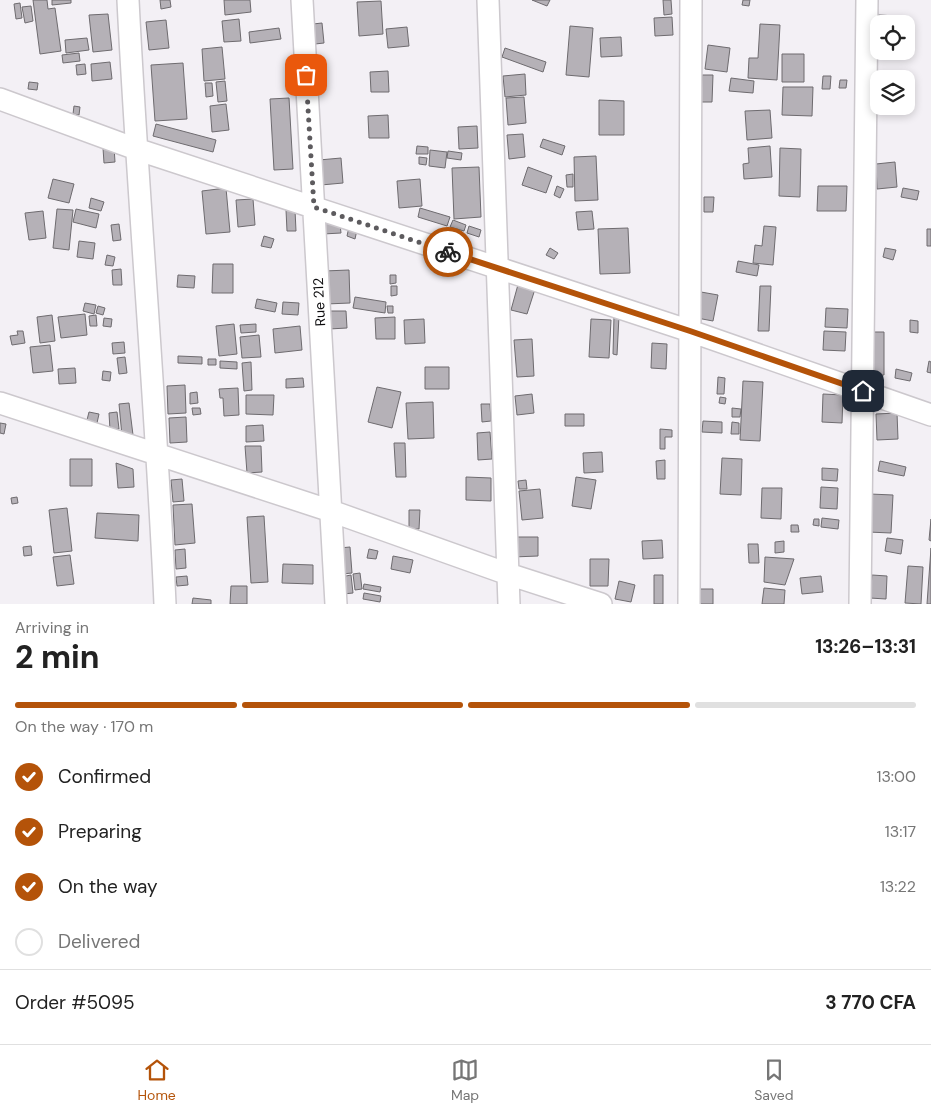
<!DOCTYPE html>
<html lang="en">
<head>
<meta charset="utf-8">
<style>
  :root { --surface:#fff; --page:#f6f6f6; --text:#222; --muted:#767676; --line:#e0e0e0; --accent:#b45309 }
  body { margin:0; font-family:"DM Sans",sans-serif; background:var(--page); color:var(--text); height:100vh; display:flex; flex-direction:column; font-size:19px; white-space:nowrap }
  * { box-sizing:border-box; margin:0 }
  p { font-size:16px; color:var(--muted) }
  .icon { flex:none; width:28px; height:28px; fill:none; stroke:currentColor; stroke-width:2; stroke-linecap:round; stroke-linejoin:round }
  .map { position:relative; height:604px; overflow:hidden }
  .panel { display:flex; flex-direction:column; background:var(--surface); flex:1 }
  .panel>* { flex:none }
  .fabs { position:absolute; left:870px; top:15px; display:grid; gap:10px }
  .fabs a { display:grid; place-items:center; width:45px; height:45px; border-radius:10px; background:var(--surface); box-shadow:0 2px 8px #0003; font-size:25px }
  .pin { position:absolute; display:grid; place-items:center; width:42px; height:42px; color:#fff; margin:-21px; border-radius:10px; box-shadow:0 2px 8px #0006 }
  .courier { position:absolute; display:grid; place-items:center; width:50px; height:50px; margin:-25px; border:4px solid #b45309; border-radius:50%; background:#fff; color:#222; box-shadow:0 1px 6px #0007 }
  .headline em { font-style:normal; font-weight:700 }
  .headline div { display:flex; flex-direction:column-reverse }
  .headline { display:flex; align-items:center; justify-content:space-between; height:85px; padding:0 15px }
  h1 { font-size:32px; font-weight:700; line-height:38px }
  .bar { display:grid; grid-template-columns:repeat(4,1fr); gap:8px 5px; align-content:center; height:60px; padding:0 15px }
  .bar i { height:6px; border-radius:4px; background:var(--line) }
  .bar .current { background:var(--accent) }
  .bar p { grid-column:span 4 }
  .line { display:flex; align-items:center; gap:12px; padding:0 15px; border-top:1px solid var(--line) }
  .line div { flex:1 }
  ol { padding:0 15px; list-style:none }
  li { display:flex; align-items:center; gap:15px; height:55px }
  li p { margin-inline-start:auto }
  li .icon { padding:5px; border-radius:50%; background:var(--accent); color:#fff; stroke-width:4 }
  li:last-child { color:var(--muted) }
  li i { width:28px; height:28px; border:2px solid var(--line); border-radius:50% }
  .menu { display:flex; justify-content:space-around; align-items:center; height:70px; border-top:1px solid var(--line); background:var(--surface); font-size:14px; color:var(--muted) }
  .menu a { display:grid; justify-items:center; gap:2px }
  .menu .current { color:var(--accent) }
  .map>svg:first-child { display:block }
  .building { fill:#b5b1b7; stroke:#6e6b6f }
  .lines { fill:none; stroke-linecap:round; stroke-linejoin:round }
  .street-casing { stroke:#ccc8cd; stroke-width:24 }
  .street { stroke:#fff; stroke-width:21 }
  .done { stroke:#5d5b5e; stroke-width:5; stroke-dasharray:0 9 }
  .route { stroke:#b45309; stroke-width:6 }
  .labels { text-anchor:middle; stroke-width:4; stroke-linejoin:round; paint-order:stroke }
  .street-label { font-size:14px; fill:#0c0b0d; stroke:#fff }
</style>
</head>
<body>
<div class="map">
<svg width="931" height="604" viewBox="0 0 931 604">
  <rect width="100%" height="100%" fill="#f3f0f5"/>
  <path class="building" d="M33,0H47L48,9L55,8L61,51L40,54Z
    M52,0H71V3L52,5Z
    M160,0H170L171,7L161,9Z
    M224,0H250L251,12L225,15Z
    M532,0H550L547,6Z
    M663,0H671L672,14L664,15Z
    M743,0H750L749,6L742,5Z
    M381,1L383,34L359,36L357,2Z
    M20,3L22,18L16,19L14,4Z
    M31,6L33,21L25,23L22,7Z
    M108,14L112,50L93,52L89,15Z
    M878,15L897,16V24H879V44Z
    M672,17L673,35L655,36L654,18Z
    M239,19L241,41L224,42L222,21Z
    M166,20L169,48L149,50L146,22Z
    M322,23L324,43L315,44L313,24Z
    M760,24L780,25L777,80L748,78L749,58H758Z
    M570,26L593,28L589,77L566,75Z
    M407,27L409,46L388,48L386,29Z
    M279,28L281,39L250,43L249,32Z
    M621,37L622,56L601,57L600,38Z
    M87,38L89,50L66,53L65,40Z
    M708,45L730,48L727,72L705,69Z
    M222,47L225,79L204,81L202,49Z
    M505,48L546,62L543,72L502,57Z
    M79,53L80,61L63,63L62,55Z
    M782,54H804V82H782Z
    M110,62L112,79L92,81L91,64Z
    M183,63L187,119L155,121L151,65Z
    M85,64L86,74L77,75L76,65Z
    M388,71L389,92H371L370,72Z
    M525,74L526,95L505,97L503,76Z
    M702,75H713L712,102H701Z
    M823,76H831L830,89H822Z
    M731,78L754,81L753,93L729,91Z
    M840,80H847L846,88H839Z
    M225,81L227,101L218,102L216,82Z
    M29,82L38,83L37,90L28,89Z
    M205,83H212L213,96L206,97Z
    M783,87H813L812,116L782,115Z
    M524,97L526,123L508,125L506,98Z
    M289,98L293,169L274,170L270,99Z
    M599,100L624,101V135H599Z
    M226,104L229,130L212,132L210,106Z
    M74,106L80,107L79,115L73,114Z
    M770,110L772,138L747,140L745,111Z
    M388,115L389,138H369L368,116Z
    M156,124L216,140L213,152L153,136Z
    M477,126L478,148L459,149L458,127Z
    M523,134L525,157L509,159L507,135Z
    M543,139L565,146L562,155L540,147Z
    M417,146L428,147V154H416Z
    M770,146L772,177L744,179L743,164L749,163L748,148Z
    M114,147L115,162L104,163L103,148Z
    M780,148L801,149L800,197L779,196Z
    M430,150L447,152L445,168L429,166Z
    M448,151L462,153L461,160L447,158Z
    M596,156L598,200L575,201L574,157Z
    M419,157L427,158L426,165L419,164Z
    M341,158L343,183L321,185L319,160Z
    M895,162L897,187L877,189L876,164Z
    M479,167L481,217L454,219L452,168Z
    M528,167L552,176L546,193L522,185Z
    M573,174V187H567L566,175Z
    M53,179L74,184L69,203L48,198Z
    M420,179L422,206L399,208L397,181Z
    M557,186L564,189L560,198L554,195Z
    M818,186H847L846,211H817Z
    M226,188L230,232L206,234L202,191Z
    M903,188L919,191L917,200L901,197Z
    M704,197H714L713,212H704Z
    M91,198L104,202L101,211L89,208Z
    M253,199L255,225L238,227L236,200Z
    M420,208L450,217L447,226L418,217Z
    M57,209L73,210L69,250L53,248Z
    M76,209L99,214L96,228L73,222Z
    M286,210H295L296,231H287Z
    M43,211L46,238L29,240L25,213Z
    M592,211L594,229L578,230L576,212Z
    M322,218L340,224L341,233L323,234Z
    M453,220L466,225L464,231L450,227Z
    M119,224L121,240L113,241L111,225Z
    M469,226L481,230L479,237L467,233Z
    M764,226L776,227L773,265L753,263L755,245L762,246Z
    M349,227L357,230L355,239L347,236Z
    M628,228L630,273L600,274L598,229Z
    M927,229H931V246H927Z
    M264,236L274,239L271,248L261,246Z
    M79,241L95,243L93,259L77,257Z
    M550,248L558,253L554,259L546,255Z
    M885,248L896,250L893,260L883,257Z
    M107,255L115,257L113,266L105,265Z
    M738,261L759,265L757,276L736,272Z
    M213,264H233V293H212Z
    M121,269L122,285H113L112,270Z
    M349,270L350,303L326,304L324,271Z
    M178,275L195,276L194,288L177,287Z
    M390,275H396V283L390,284Z
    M519,281L536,286L527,314L511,310Z
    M391,286H397V295L391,296Z
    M760,286H771L769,331H758Z
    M701,292L718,295L713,321L697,318Z
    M355,297L386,302L385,313L353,308Z
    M257,299L277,303L275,312L255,308Z
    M283,302L299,303L298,315L282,314Z
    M85,303L96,305L94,314L83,311Z
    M98,306L105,308L103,315L96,313Z
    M387,306H393V313H388Z
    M826,308L848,309L847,328L825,327Z
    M329,311H346L347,328L329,329Z
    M85,314L87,335L61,338L58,317Z
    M52,315L55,341L40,343L37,317Z
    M96,315L97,326H90L89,316Z
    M614,316H619L617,355L613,354Z
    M395,317V339H376L375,318Z
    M104,318L112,319L111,327L103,326Z
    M424,319L425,343L405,344L404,320Z
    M591,319L611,320L609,358L589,357Z
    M910,320L918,321V333L910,332Z
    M234,324L237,354L219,356L216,326Z
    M256,324V332L241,333L240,325Z
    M300,326L302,350L275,353L273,329Z
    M17,331H23L25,343L12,345L10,336L18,335Z
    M824,331L846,332L845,351L823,350Z
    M874,332H884V375H873Z
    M259,335L261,357L242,358L240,337Z
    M532,339L534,376L517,377L514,340Z
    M124,342L125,353L113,354L112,343Z
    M652,343L667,344L666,369L651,368Z
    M50,345L53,371L33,373L30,347Z
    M178,356L202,357V364L178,363Z
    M125,357L127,373L119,374L117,358Z
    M208,359H216V365H208Z
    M220,361L237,362V369L220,368Z
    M929,361L931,362V373L927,372Z
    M251,362L252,390L244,391L242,363Z
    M425,367H449V389H425Z
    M75,368L76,383L59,384L58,369Z
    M896,369L912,373L910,381L895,378Z
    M103,371L111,372L110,381L102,380Z
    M718,377L725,378L724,394H717Z
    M303,378L304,387L286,388V379Z
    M743,381L763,382L760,441L740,440Z
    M185,385L186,413L168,414L167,386Z
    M377,387L401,392L392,428L368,422Z
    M238,388L239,415L224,416L223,398H220L219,389Z
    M197,392L198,403L190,404V393Z
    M532,394L534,413L517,415L515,396Z
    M823,394L843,395L842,423L822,422Z
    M246,395H274L273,415L246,414Z
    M720,397L726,398L725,404L719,403Z
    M433,402L434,438L408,439L406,403Z
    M129,403L133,435L122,436L119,404Z
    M481,404H490L491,421L482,422Z
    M192,408H200L201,414L193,415Z
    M732,408L741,409L740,417H732Z
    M89,412L99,414L97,423L87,420Z
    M117,412L119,429L110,430L109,413Z
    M897,413L898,439L877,440L876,414Z
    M565,414H584V426H565Z
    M186,417L187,442L170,443L169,418Z
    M703,421L722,422V433L702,432Z
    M732,422L739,423V434H731Z
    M0,423L6,424L4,434L0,433Z
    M263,425L264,441L246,442V426Z
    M660,429L672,430V437H665V449H660Z
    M490,432L492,459L478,460L477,433Z
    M394,443H405L406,477H396Z
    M245,446H261L262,472L247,473Z
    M602,452L603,472L584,473L583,453Z
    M722,458L742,459L741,495L720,494Z
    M70,459H92V486H70Z
    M665,460V479H657L656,461Z
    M880,461L906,467L904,476L878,471Z
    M116,463L133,469L134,487L118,488Z
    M822,468L838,469L837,481L822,480Z
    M466,477L491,478V501L466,500Z
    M576,477L596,480L591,509L572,506Z
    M182,479L184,501L173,502L171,480Z
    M526,480L527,489H519L518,481Z
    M821,487L838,488L837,509L820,508Z
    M762,488H782L781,519L761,518Z
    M540,489L543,518L522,520L519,491Z
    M870,494L893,495L891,533L868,532Z
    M17,497L18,503L12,504L11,498Z
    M192,504L195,543L175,545L173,505Z
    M67,508L72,551L54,553L49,510Z
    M409,510H420L419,529H409Z
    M97,513L139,515L138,541L95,538Z
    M264,516L268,582L251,583L247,517Z
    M822,518L839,520L838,529L821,527Z
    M814,519H819V526L813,525Z
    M931,519V541L929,540Z
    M791,525H798L799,532H791Z
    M513,537H538V556L513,557Z
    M887,538L903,540L901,554L885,551Z
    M662,540L663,558L643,559L642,541Z
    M784,541V552L775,553V542Z
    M748,544H758L759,563H749Z
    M31,546L32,555L24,556L23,547Z
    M350,547L352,573L342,574L339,548Z
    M931,548V604H927Z
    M185,549L186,568L176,569L175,550Z
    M369,549L378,551L376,559L367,558Z
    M70,555L74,584L57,586L53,557Z
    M393,556L413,560L410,573L391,569Z
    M765,557L794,559L785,585L764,582Z
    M590,559H609L608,586H590Z
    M283,564L313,565V584L282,583Z
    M908,566L923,567L921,604L905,603Z
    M360,573L362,589L355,590L353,574Z
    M351,575L353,593L343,594L341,577Z
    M654,575H663V604H654Z
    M872,575L887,576L886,599L870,598Z
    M187,576L188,585L177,586L176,577Z
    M821,576L823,592L802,594L800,578Z
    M619,581L635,585L631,602L615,599Z
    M364,584L381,587L380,592L363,589Z
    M231,586H247V604H230Z
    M764,588L785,590L784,604H762Z
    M698,589H713V604H698Z
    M364,593L381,596L380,602L363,599Z
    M193,598L211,600V604H192Z"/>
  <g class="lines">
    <g class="street-casing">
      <path id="street" d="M128,0C138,202 156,402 165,604
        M302,0L336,604
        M488,0L509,604
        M0,99L136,149L690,331L931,415
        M0,403L331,511L508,574L601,604
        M689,604L691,0
        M860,604L867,0"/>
    </g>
    <use href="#street" class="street"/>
  </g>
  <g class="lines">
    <path class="done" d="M306,75L314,207L448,252"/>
    <path class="route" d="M448,252L690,331L863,391"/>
  </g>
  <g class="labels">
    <g class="street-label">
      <text transform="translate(319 302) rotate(-93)" y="5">Rue 212</text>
    </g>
  </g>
</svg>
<div class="fabs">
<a><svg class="icon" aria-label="locate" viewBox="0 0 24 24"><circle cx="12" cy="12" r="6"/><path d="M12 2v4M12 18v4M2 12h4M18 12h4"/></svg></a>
<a><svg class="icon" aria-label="layers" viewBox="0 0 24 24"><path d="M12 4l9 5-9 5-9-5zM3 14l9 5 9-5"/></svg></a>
</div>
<div class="pin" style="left:306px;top:75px;background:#ea580c"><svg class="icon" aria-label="bag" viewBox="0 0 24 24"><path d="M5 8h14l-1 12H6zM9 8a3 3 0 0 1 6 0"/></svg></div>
<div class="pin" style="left:863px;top:391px;background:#1f2937"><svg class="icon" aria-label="home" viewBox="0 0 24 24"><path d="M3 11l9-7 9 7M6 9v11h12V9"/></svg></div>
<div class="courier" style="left:448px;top:252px"><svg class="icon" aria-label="bike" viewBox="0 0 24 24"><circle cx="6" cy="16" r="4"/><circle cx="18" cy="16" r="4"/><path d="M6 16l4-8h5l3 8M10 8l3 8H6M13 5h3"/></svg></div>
</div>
<section class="panel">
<div class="headline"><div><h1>2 min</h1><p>Arriving in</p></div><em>13:26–13:31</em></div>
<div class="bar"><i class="current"></i><i class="current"></i><i class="current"></i><i></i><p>On the way · 170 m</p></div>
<ol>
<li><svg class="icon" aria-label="check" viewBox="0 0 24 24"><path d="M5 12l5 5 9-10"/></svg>Confirmed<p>13:00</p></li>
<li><svg class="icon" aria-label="check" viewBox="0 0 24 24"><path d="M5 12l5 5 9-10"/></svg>Preparing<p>13:17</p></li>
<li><svg class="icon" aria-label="check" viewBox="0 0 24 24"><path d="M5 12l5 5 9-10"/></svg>On the way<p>13:22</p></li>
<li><i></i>Delivered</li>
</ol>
<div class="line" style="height:65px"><div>Order #5095</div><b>3 770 CFA</b></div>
</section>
<nav class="menu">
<a class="current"><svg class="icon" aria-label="home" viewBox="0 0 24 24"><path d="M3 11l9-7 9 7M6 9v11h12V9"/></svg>Home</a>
<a><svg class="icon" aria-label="map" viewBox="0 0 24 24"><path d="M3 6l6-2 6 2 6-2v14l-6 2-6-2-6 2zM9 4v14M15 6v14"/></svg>Map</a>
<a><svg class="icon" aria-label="saved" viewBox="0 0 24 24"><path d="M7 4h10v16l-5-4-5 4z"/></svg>Saved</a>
</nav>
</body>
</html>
